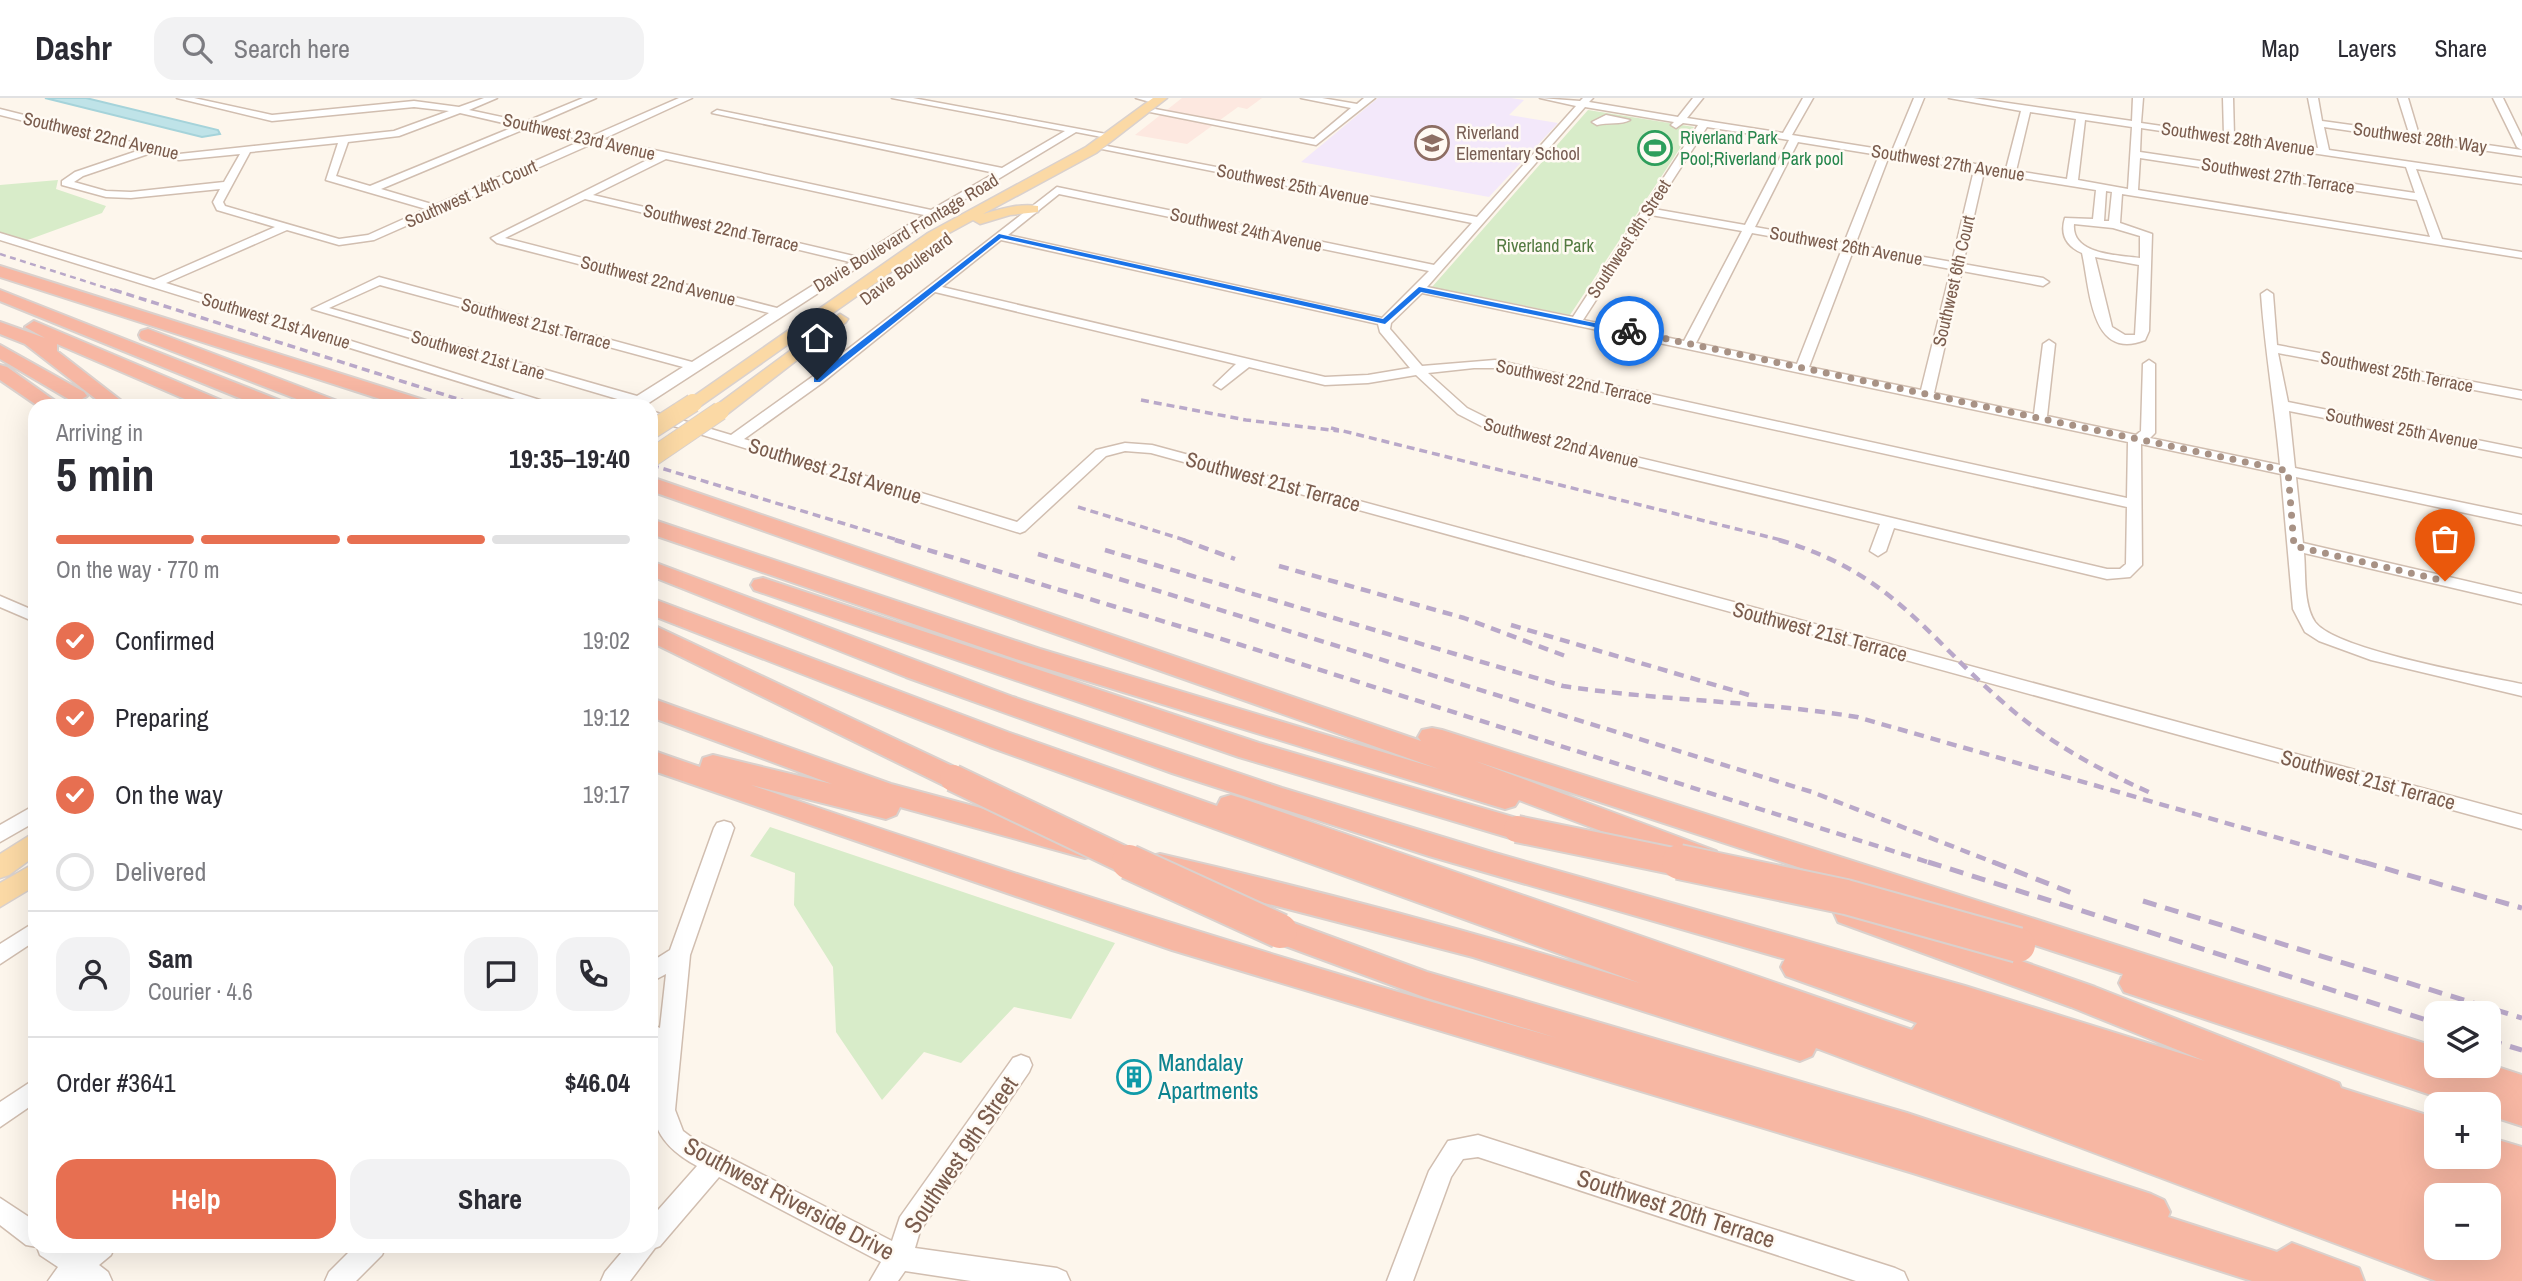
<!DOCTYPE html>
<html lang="en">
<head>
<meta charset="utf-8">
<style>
  :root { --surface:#fff; --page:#f2f2f3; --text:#2b2b33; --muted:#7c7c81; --line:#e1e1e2; --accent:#e76f51 }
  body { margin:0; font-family:"Archivo Narrow",sans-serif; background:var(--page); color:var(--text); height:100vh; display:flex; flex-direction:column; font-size:26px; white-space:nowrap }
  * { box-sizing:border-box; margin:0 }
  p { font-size:23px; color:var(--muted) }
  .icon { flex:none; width:38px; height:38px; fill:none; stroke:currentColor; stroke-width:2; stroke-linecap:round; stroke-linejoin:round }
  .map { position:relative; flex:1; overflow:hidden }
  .sheet { position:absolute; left:28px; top:301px; width:630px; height:854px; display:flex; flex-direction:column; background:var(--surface); border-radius:21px; box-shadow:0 7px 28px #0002 }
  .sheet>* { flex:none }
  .tools { position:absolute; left:2424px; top:903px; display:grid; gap:14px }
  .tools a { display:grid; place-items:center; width:77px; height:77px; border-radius:14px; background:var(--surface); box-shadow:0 7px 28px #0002; font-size:35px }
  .pin { position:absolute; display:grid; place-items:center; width:60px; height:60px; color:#fff; margin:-72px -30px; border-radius:50% 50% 50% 0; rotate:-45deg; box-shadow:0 0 7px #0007 }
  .pin .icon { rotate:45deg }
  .courier { position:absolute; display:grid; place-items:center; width:70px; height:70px; margin:-35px; border:5px solid #1a73e8; border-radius:50%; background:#fff; color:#222; box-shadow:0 2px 9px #0007 }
  .overview em { font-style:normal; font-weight:700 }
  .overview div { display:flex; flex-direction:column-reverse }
  .overview { display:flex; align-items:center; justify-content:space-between; height:119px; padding:0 28px }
  h1 { font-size:46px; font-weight:700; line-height:52px }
  .bar { display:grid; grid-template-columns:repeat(4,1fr); gap:10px 7px; align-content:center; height:84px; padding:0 28px }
  .bar i { height:9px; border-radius:5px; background:var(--line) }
  .bar .current { background:var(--accent) }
  .bar p { grid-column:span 4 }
  .line { display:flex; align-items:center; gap:18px; padding:0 28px; border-top:2px solid var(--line) }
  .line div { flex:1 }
  .round { display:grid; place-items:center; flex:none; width:74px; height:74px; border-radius:21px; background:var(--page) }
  ol { padding:0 28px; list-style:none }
  li { display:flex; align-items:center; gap:21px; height:77px }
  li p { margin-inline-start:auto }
  li .icon { padding:7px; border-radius:50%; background:var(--accent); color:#fff; stroke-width:4 }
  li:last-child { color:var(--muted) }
  li i { width:38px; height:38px; border:4px solid var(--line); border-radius:50% }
  .action { display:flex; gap:14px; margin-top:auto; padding:14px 28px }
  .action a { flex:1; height:80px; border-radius:21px; background:var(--accent); color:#fff; font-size:28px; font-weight:700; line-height:80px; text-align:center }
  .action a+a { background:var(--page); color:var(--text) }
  header { display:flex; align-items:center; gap:42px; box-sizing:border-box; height:98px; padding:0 35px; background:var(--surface); border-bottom:2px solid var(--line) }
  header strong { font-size:33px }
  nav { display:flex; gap:38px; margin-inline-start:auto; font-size:24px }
  .search { width:490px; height:63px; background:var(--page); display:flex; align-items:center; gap:18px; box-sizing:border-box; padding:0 24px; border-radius:21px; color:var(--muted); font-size:26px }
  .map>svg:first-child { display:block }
  .commercial { fill:#fde8e0 }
  .education { fill:#f3e8fa }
  .green { fill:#d8ecc9 }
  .water { fill:#bfe3e8; stroke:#a5d3da; stroke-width:2 }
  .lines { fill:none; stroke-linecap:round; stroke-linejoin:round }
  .minor-casing { stroke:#d1beb0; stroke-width:3 }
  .major-casing { stroke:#dad1cd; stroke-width:3 }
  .highway-casing { stroke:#dad1cd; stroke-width:4 }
  .minor { fill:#fff; fill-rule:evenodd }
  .major { fill:#fbd9a5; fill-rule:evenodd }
  .highway { fill:#f7b7a3; fill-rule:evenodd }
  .rail-far3 { stroke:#b9a8c9; stroke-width:2.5; stroke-dasharray:6 4.5; stroke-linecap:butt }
  .rail-far2 { stroke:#b9a8c9; stroke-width:3.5; stroke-dasharray:8 5; stroke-linecap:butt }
  .rail-far1 { stroke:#b9a8c9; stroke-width:4.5; stroke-dasharray:10 7; stroke-linecap:butt }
  .rail { stroke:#b9a8c9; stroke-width:5; stroke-dasharray:14 9; stroke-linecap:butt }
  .major-bridge-casing { stroke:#dad1cd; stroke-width:20; stroke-linecap:butt }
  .highway-bridge-far1-casing { stroke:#dad1cd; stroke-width:30; stroke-linecap:butt }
  .highway-bridge-casing { stroke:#dad1cd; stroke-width:38; stroke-linecap:butt }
  .major-bridge { stroke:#fbd9a5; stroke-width:18 }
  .highway-bridge-far1 { stroke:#f7b7a3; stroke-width:26 }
  .highway-bridge { stroke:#f7b7a3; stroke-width:34 }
  .route { fill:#1a73e8 }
  .done { stroke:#a89285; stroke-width:7; stroke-dasharray:0 12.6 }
  .labels { text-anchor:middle; stroke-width:5; stroke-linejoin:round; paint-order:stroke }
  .far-education-label { font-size:18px; fill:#785e54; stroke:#fffaf3; text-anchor:start }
  .far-street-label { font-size:18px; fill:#7a5c4d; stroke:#fffaf3 }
  .far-leisure-label { font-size:18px; fill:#27864d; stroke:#fffaf3; text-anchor:start }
  .far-park-label { font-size:18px; fill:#537a41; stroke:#fffaf3 }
  .street-label { font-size:21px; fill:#7a5c4d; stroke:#fffaf3 }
  .near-culture-label { font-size:24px; fill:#0d838f; stroke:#fffaf3; text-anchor:start }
  .near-street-label { font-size:24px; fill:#7a5c4d; stroke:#fffaf3 }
</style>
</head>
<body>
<header>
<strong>Dashr</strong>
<div class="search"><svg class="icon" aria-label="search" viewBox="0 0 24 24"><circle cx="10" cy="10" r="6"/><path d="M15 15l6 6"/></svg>Search here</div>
<nav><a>Map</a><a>Layers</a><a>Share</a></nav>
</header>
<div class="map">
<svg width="2522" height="1183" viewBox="0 0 2522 1183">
  <rect width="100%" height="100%" fill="#fdf6ec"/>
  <path class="commercial" d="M1182,0H1262L1247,11L1238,9L1187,46L1135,37Z"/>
  <path class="education" d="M1378,0H1511L1524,2L1509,17L1558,25L1489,99L1301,64Z"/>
  <path class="green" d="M1588,12L1694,29L1570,217L1432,189Z
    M58,82L56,91L106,108L102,115L25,143L0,135V87Z
    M770,729L1115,845L1071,921L1014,909L961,965L924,954L882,1002L836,934L833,869L794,807L795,775L750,758Z"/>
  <path class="water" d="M45,0H86L218,32L220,36L202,39Z"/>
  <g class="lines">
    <g class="minor-casing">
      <path id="minor" d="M177,0H194L272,17L414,3L459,9L484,0H497L469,12L525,24L583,0H596L536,26L592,38L679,0H692L603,41L931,112L995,75L712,15L717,12L1002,70L1065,33L892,0H913L1117,38L1112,41L1076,34L937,118L644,308H630L631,305L312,211L379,179L692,264L769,215L497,145L491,140L655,58L594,45L374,142L339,147L287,132L166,185L559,308H538L0,142V135L154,182L275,129L217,112L213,104L220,91L131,100L106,99L62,87V83L75,74L140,52L0,17V11L179,56L394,33L449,13L414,9L272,23ZM460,15L516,28L370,88L336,78L348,44L399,38ZM527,30L583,42L435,107L381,91ZM338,45L326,82L426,111L368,137L339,141L225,108L223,104L250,54ZM151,55L179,62L240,56L224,84L131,94L106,93L74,84L83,78ZM666,61L924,117L858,159L593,97ZM585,101L850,164L777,210L505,140ZM380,187L683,269L637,298L329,210Z
        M1136,0H1156L1162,3L1157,6Z
        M1301,0H1322L1357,6L1364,0H1375L1316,47L1150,14L1155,11L1314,41L1351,10Z
        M1540,0L1580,3L1583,0H1593L1589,4L1678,19L1693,0H1703L1687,20L1783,35L1803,0H1813L1792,37L1892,53L1914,0H1924L1902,54L2006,71L2021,13L1949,0H1973L2132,23L2133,0H2143L2141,25L2224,37L2223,0H2233L2234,38L2318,50L2308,0H2318L2322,23L2409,35L2398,0H2408L2419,37L2522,52V58L2324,29L2329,52L2522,80V86L2416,71L2442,141L2522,154V160L2122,96L2120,125L2152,136L2149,233L2145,242C2090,264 2090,189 2082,155C2066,148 2060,136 2065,120L2093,121L2096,92L1984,74L1963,166L2043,180L2049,184L2043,188L1962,173L1934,295L2034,316L2043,246L2049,242L2055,246L2047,318L2136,337L2141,333L2143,266L2149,262L2155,266V335L2150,340L2280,367C2275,310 2265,253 2261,196L2267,192L2273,196L2277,247L2522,293V301L2278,255L2288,304L2522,351V359L2289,313L2295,370L2522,417V427L2296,379L2303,445L2522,496V506L2304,455C2306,476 2303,506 2315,524C2335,552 2484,578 2522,586V598L2371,562L2319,543L2305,534L2293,511L2281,376L2141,346L2142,467L2130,479L2107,481L1894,430L1886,453L1878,458L1870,453L1880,426L1491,333L1458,316L1416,277L1368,285L1325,287L1249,269L1221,291L1214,287L1236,266L935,194L822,285L744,341L1017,424L1096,352L1125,345L1152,347L2522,717V731L1151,355L1125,353L1106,358L1025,433L1020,435L651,321V313L731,337L812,279L1057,89L1434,167L1472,125L1102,51L1107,48L1477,119L1576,8ZM1585,9L1674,24L1671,27L1676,30L1683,25L1698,27L1573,219L1427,189ZM2030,14L2076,21L2067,81L2016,73ZM2085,22L2132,29L2128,91L2078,82ZM1707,29L1789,42L1745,127L1654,111ZM2141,30L2406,69L2415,95L2140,54ZM1798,44L1879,57L1844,145L1755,129ZM1889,58L1974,72L1952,164L1855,147ZM2140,60L2417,102L2430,139L2138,92ZM2106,93L2112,94L2109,123H2104ZM1059,96L1429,173L1382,220L1008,137ZM1651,117L1742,133L1684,243L1583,222ZM2074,126L2113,130L2140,138V160C2118,157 2071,157 2074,126ZM1752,135L1842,151L1797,266L1696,245ZM1001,142L1378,226L1380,234L1410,270L1368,277L1325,279L942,189ZM1853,153L1951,171L1921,292L1809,269ZM2095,159L2139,167L2135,237H2125L2112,229ZM1422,195L2128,344L2127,400L1495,262L1422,268L1390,231L1391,225ZM1474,270H1495L2127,409L2126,466L2120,471H2107L1501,327L1467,310L1428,275Z
        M2493,0H2503L2522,39V52L2517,49Z
        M1606,17L1630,22C1622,27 1607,24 1597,27L1592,24Z
        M0,498L35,513V524L0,509Z
        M35,707V724L0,744V727Z
        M724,723L731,725L734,730L690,857L675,1012L683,1033L695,1042L892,1143L900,1119L1013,960L1021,957L1029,960L1032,967L1029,974L920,1133L915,1150L1057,1170L1066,1174L1070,1183H971L905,1173L898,1183H870L881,1164L719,1079L660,1148L655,1150L630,1183H601L605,1174L627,1148H651V1120L697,1068C640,1037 652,1005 657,949L651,946V926L660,930L666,876L651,884V864L670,852L714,730L717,725Z
        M35,824V843L0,866V846Z
        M35,981V1005L0,1029V1004Z
        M1478,1037L1895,1170L1904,1174L1908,1183H1856L1478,1059L1463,1061L1451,1079L1413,1183H1387L1429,1073L1448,1043Z
        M0,1100L35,1123V1148H70L77,1153L83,1148H115L111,1157L99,1167L108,1174L112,1183H48L58,1169L40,1157L37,1149L26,1147L0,1127Z
        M355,1148H386L382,1157L356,1183H325L329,1174Z"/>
    </g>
    <g class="major-casing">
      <path id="major" d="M1153,0H1167L1096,55L983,116C1001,111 1019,105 1038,108V114L1010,117L980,126L973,122L938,141L699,309H687L684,305L928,135L1086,49Z
        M840,216L848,221L846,224L726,317H714L711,313L714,309Z
        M35,734V758L9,777L0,780V756Z
        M35,765V788L0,809V785Z"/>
    </g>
    <g class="highway-casing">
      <path id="highway" d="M0,168L430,304L433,308H402L0,179Z
        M0,192L284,304L287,308H259L0,203Z
        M34,223L225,304L228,308H201L57,246V253L128,308H105L25,246L0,236V224L45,240L25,229Z
        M148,231L340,304L343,308H315L141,241L139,237L141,233Z
        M0,247L84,294L87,298L77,304L70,302L0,261Z
        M0,267L7,269L62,308H38L0,282Z
        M651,379L1421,643L1418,639L1422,632L1432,630L1442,632L2436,949V968L2488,966L2522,977V1028L2488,1017V1006H2458L2124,894L2119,885L2123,876L1475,663L1716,753L1720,761L1716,769L1705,772L1519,702L1515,708L1505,711L1495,708L1022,563L651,436V421L1040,551L1439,671L651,393Z
        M651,463L1013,599L1282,690L1495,755L1965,888L2205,963L2071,909L1838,824L1834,815L1838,806L1849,803L1860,806L2095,889L2339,985L2341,990L2436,1020V1059H2488V1039L2522,1049V1183H2436L1816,950L1812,958L1800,963L1473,859L1149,775L1145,767L1149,759L1160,756C1322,793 1481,836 1640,885L990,649L651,517V500L1010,635L1217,708L1221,700L1231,697L1241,700L1912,932L1917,925L1786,878L1781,869L1785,861L1429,758L1172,675L906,579L651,478ZM2471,1086L2485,1092L2475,1096ZM2436,1097H2488V1150H2436Z
        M763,480L1259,645L1527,723L1532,731L1527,739L1517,742L1239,659L754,492L751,487L754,482Z
        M651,526L963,673L967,680L963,687L953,690L943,687L651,544Z
        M651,600L891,686L1085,738L1095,741L1100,749L1095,757L1085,760L900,709L896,717L886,721L751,687C1018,779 1286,863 1557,940L1424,899L1269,842L1264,833L1269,824L1280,820L1427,874L1907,1015L2151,1096L2164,1102L2170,1114L2168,1119L2277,1154L2292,1145L2359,1170L2364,1183H2252L1913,1075L1172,852L651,672V652L700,669L703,660L713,657L832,686L651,619Z"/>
    </g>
    <use href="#minor" class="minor"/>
    <use href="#major" class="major"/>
    <use href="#highway" class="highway"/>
    <path class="rail-far3" d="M0,156L119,194"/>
    <path class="rail-far2" d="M114,192L480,308
      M1141,302L1246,322L1339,333
      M1331,330L1785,443
      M651,367L901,443
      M1078,409L1188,443"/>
    <path class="rail-far1" d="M895,442L1238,546L1934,766
      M1183,442L1235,461
      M1779,442C1892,475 1923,535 2005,606C2048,644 2099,672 2151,695
      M1105,452L1563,588C1661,603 1760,603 1857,619L2369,766
      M1038,456L1812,694L1998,766
      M1279,468L1464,520L1568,559
      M1511,527L1749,597"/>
    <path class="rail" d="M1928,764L2436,925
      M1993,764L2072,795
      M2363,764L2522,810
      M2143,803L2522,920
      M2488,942L2522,952"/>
    <g class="major-bridge-casing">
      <path id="major-bridge" d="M651,332L693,305
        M651,360L720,313"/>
    </g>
    <g class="highway-bridge-far1-casing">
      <path id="highway-bridge-far1" d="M953,680L1133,766
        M1517,731L1687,766"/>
    </g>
    <g class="highway-bridge-casing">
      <path id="highway-bridge" d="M1129,764L1280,833
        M1679,764L1846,799L2018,847"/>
    </g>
    <use href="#major-bridge" class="major-bridge"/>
    <use href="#highway-bridge-far1" class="highway-bridge-far1"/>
    <use href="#highway-bridge" class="highway-bridge"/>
  </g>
  <path class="route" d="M999,136L1383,221L1419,189L1633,233L1629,236L1421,194L1385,226L1001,140L820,284H814V280Z"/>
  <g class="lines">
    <path class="done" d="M1629,233L2288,373L2294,448L2445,483"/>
  </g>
  <defs>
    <g id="school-ring" transform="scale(1.75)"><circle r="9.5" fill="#fffaf3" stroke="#8d6e63" stroke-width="1.5"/><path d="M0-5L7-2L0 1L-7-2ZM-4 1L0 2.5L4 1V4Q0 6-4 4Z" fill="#8d6e63"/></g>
    <g id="stadium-ring" transform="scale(1.75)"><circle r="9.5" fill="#fffaf3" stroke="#2e9e5b" stroke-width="1.5"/><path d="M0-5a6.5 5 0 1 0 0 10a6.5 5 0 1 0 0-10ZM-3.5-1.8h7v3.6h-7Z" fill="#2e9e5b"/></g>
    <g id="building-ring" transform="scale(1.75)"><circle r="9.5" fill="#fffaf3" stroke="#0f9aa8" stroke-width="1.5"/><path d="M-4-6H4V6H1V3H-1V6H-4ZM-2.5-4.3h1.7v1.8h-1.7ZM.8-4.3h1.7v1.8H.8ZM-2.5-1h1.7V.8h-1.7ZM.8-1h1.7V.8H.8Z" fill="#0f9aa8"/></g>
  </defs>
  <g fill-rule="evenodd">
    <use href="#school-ring" x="1432" y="45"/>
    <use href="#stadium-ring" x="1655" y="50"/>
    <use href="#building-ring" x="1134" y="979"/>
  </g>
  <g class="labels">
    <g class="far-education-label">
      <text x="1456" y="41">Riverland<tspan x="1456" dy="21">Elementary School</tspan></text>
    </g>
    <g class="far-street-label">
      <text transform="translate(101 38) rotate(13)" y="6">Southwest 22nd Avenue</text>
      <text transform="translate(579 39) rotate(13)" y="6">Southwest 23rd Avenue</text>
      <text transform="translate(2420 40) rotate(8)" y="6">Southwest 28th Way</text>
      <text transform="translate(2238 41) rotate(8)" y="6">Southwest 28th Avenue</text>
      <text transform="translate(1948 65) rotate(9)" y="6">Southwest 27th Avenue</text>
      <text transform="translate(2278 78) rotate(9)" y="6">Southwest 27th Terrace</text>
      <text transform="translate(1293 87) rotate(11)" y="6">Southwest 25th Avenue</text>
      <text transform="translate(471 96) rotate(-24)" y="6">Southwest 14th Court</text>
      <text transform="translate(721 130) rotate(13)" y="6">Southwest 22nd Terrace</text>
      <text transform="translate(1246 132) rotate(12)" y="6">Southwest 24th Avenue</text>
      <text transform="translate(906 135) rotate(-31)" y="6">Davie Boulevard Frontage Road</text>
      <text transform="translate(1629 141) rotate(-57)" y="6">Southwest 9th Street</text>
      <text transform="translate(1846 148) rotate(10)" y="6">Southwest 26th Avenue</text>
      <text transform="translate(906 171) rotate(-36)" y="6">Davie Boulevard</text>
      <text transform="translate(658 183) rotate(14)" y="6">Southwest 22nd Avenue</text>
      <text transform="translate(1954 183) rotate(-77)" y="6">Southwest 6th Court</text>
      <text transform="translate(276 223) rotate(17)" y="6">Southwest 21st Avenue</text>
      <text transform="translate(536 226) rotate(15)" y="6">Southwest 21st Terrace</text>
      <text transform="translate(478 257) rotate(16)" y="6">Southwest 21st Lane</text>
      <text transform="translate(2397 274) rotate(11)" y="6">Southwest 25th Terrace</text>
      <text transform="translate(1574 284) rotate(12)" y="6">Southwest 22nd Terrace</text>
      <text transform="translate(2402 331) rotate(11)" y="6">Southwest 25th Avenue</text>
      <text transform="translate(1561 345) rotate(14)" y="6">Southwest 22nd Avenue</text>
    </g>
    <g class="far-leisure-label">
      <text x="1680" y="46">Riverland Park<tspan x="1680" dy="21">Pool;Riverland Park pool</tspan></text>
    </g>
    <g class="far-park-label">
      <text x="1545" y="154">Riverland Park</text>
    </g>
    <g class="street-label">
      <text transform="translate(835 373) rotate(17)" y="7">Southwest 21st Avenue</text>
      <text transform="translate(1273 384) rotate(15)" y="7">Southwest 21st Terrace</text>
      <text transform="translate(1820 534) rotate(15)" y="7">Southwest 21st Terrace</text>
      <text transform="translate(2368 682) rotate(15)" y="7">Southwest 21st Terrace</text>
    </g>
    <g class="near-culture-label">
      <text x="1158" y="973">Mandalay<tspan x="1158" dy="28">Apartments</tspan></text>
    </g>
    <g class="near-street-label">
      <text transform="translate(961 1057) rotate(-56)" y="8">Southwest 9th Street</text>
      <text transform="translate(789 1101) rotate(28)" y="8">Southwest Riverside Drive</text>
      <text transform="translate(1676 1111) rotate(18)" y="8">Southwest 20th Terrace</text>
    </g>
  </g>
</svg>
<div class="tools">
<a><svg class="icon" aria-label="layers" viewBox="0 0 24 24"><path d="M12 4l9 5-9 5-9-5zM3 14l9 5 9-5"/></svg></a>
<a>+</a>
<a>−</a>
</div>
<div class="pin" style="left:2445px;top:483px;background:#ea580c"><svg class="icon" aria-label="bag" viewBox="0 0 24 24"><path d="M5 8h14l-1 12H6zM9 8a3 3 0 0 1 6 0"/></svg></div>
<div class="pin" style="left:817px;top:282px;background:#1f2937"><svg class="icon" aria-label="home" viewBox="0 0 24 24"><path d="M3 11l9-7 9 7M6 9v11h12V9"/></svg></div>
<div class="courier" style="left:1629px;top:233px"><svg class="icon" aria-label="bike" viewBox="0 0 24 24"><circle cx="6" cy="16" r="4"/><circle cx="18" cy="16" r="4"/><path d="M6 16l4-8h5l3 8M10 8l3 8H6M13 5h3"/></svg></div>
<section class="sheet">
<div class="overview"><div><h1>5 min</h1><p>Arriving in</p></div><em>19:35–19:40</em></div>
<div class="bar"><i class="current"></i><i class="current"></i><i class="current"></i><i></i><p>On the way · 770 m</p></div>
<ol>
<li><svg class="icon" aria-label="check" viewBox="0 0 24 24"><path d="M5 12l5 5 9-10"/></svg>Confirmed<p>19:02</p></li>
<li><svg class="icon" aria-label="check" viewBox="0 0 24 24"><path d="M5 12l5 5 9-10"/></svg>Preparing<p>19:12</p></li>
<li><svg class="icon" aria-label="check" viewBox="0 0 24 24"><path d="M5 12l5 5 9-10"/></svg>On the way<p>19:17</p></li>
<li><i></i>Delivered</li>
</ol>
<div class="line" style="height:126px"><a class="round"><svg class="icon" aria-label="person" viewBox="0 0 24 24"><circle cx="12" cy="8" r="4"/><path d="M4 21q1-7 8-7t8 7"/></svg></a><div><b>Sam</b><p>Courier · 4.6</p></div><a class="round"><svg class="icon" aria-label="chat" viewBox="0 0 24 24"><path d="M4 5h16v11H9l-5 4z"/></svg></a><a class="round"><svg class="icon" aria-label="phone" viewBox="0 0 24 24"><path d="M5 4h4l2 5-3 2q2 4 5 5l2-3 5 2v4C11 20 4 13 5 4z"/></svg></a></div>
<div class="line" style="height:91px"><div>Order #3641</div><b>$46.04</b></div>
<div class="action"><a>Help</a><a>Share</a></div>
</section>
</div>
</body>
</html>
